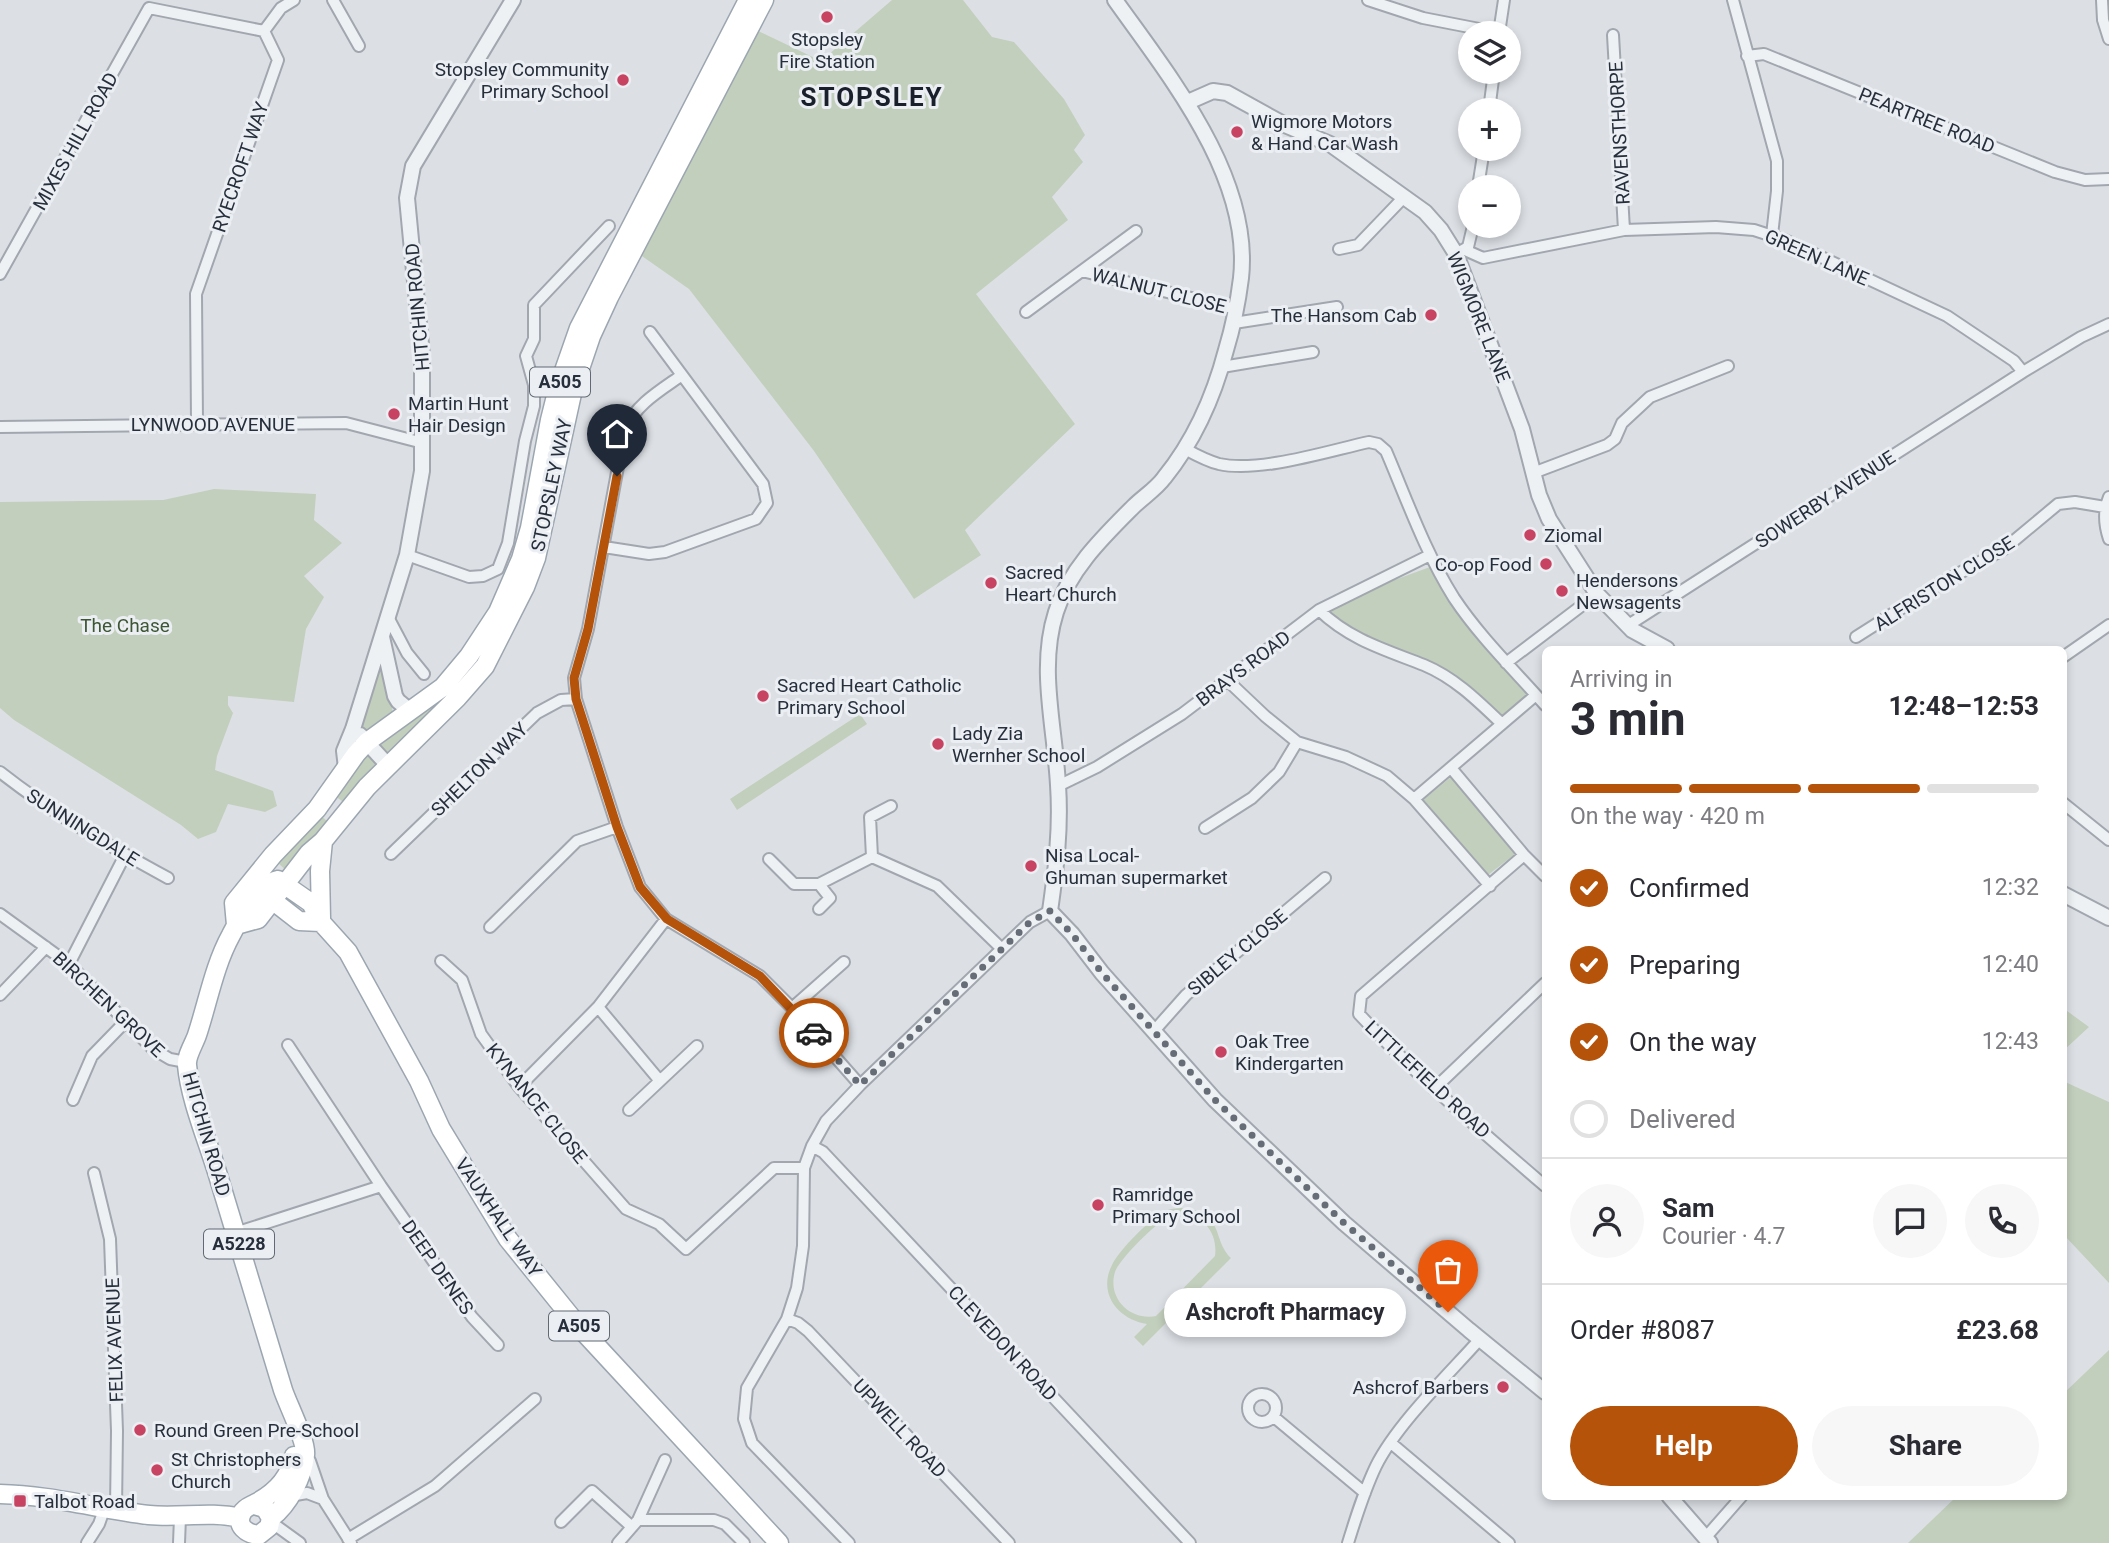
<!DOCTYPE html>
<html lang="en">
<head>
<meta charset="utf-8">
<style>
  :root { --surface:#fff; --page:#f7f7f7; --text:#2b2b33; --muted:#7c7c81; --line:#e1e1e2; --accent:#b45309 }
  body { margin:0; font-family:Roboto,sans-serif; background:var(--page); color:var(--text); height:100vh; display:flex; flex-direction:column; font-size:26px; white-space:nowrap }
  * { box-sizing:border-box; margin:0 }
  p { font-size:23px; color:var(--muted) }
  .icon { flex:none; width:38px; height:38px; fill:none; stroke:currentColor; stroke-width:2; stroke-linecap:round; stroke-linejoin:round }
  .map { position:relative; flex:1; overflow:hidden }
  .side { position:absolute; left:1542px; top:646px; width:525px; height:854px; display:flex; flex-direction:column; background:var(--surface); border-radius:10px; box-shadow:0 4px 10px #0003 }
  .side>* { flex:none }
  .controls { position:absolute; left:1458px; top:21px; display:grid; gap:14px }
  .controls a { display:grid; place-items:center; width:63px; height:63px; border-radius:50%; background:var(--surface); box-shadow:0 4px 10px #0003; font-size:35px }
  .pin { position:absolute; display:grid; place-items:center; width:60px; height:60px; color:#fff; margin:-72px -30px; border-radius:50% 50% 50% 0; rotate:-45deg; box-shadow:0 0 7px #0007 }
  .pin .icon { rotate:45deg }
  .courier { position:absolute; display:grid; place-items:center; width:70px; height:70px; margin:-35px; border:5px solid #b45309; border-radius:50%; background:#fff; color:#222; box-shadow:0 2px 9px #0007 }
  .bubble { position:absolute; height:49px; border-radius:24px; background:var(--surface); box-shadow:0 4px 10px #0003; font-size:23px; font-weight:700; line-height:49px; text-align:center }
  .overview em { font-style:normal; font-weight:700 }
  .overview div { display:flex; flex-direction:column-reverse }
  .overview { display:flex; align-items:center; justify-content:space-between; height:119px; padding:0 28px }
  h1 { font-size:46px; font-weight:700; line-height:52px }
  .bar { display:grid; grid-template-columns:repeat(4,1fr); gap:10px 7px; align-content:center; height:84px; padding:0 28px }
  .bar i { height:9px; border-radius:5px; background:var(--line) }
  .bar .on { background:var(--accent) }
  .bar p { grid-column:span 4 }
  .line { display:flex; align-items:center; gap:18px; padding:0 28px; border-top:2px solid var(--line) }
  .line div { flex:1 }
  .round { display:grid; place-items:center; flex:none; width:74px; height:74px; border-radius:37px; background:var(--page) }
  ol { padding:0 28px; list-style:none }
  li { display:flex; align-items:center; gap:21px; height:77px }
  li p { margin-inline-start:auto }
  li .icon { padding:7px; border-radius:50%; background:var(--accent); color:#fff; stroke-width:4 }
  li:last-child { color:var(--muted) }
  li i { width:38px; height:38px; border:4px solid var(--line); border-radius:50% }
  .cta { display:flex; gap:14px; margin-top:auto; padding:14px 28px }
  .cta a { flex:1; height:80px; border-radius:42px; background:var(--accent); color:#fff; font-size:28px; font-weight:700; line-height:80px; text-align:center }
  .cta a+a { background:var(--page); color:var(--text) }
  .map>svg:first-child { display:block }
  .green { fill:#c3cfbd; fill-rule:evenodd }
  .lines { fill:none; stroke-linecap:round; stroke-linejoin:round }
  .minor-casing { stroke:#a2a7af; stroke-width:14 }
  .tertiary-casing { stroke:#a2a7af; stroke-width:18 }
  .primary-casing { stroke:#9ca6b0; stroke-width:21 }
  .minor { stroke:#eef1f4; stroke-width:10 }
  .tertiary { stroke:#eef1f4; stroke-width:14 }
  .primary { stroke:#fff; stroke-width:18 }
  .done { stroke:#666d76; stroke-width:7; stroke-dasharray:0 12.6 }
  .route { stroke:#b45309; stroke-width:9 }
  .poi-dot { fill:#c84362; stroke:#ebeff3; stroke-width:2.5 }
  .labels { text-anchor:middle; stroke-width:6; stroke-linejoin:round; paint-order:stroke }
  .shield { fill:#ebeff3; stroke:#616972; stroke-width:2 }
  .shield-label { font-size:18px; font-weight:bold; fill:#262f3b }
  .poi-label { font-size:19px; fill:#262f3b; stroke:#ebeff3; text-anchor:start }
  .street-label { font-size:19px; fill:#262f3b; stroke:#ebeff3 }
  .park-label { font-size:19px; fill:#3d5634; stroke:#ebeff3 }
  .district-label { font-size:26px; font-weight:bold; letter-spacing:2px; fill:#19202b; stroke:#ebeff3 }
</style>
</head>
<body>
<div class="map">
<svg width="2109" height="1543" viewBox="0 0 2109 1543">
  <rect width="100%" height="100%" fill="#dce0e5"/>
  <path class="green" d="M892,0H963L992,37L1014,42L1064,99L1085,135L1074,150L1083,162L1052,197L1068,220L976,294L1075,424L965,530L981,555L914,599L814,451L689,289L639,254L756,30L821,61Z
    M630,248L496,633L471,670L456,687L388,754L377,745L485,643L545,474Z
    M214,489L316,494L314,520L342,543L304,576L324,597L306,629L294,702L228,696V705L233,713L217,756L215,770L273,791L277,806L265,812L228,804L216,832L198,839L181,825L14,720L0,708V502L163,500Z
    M1430,567L1450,604L1484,647L1527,695L1503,717L1469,687L1340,624L1327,611L1389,582Z
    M382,662L389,683L393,715L368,734L363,733L361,721L379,664Z
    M860,714L867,724L737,810L730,799Z
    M368,750L378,765L346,804L335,796Z
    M1451,777L1515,854L1488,875L1423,800Z
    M320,815L327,821L288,872L278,863Z
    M2063,1008L2089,1027L2063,1051Z
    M2063,1081L2109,1102V1283L2063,1234Z
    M1187,1208C1225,1216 1212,1239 1231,1258L1143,1346L1134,1337L1147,1324C1119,1320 1097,1294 1112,1265C1118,1251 1151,1218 1165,1211C1172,1208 1179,1208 1187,1208ZM1180,1214C1204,1215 1218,1233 1215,1256L1156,1316C1130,1321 1107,1298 1115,1272C1119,1260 1153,1226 1164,1220C1169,1217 1174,1215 1180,1214Z
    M2109,1350V1543H1908L1957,1496H2063V1394Z"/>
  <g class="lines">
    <g class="minor-casing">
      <path id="minor" d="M333,0L359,46
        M1368,0L1423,18L1500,33
        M1733,0L1777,161V191L1772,235
        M2102,0L2103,20L2109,39
        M264,31L281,8L294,0
        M1499,33L1504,0
        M1613,35L1624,230
        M1747,56L1764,54L2055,172L2085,180L2109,179
        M1489,110L1494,72
        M1478,187L1484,149
        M1339,249L1358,245L1405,196
        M1465,250L1483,258L1624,230L1716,227L1754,230L1785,240L1947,316L2014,361L2023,372
        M1459,252L1468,247L1473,226
        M1082,271L1236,309
        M0,274L149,8L264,31L278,60L196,294L197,423
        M1026,312L1136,231
        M1234,323L1337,307
        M1222,367L1313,352
        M682,375C661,390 636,404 625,429L588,629L574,678L576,699L617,827L640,887L666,919L760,976L792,1008L860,1085
        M0,427L346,423L423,443
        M1185,449C1196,455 1207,461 1219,464C1259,473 1328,451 1369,442L1378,444L1386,451C1407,500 1425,552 1454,598C1480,637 1514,670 1545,705
        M1533,473L1607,445L1615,439L1622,423L1650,397L1728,366
        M2109,497C2103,511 2104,524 2109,539
        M604,547L649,554L665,552L756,519L767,503L763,484L650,332
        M407,555L469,577L483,576L498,569L508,543L525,441L534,406V385L526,356L534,339V305L609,226
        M1319,610C1350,640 1386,650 1424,665C1455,678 1478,701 1502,724
        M388,617L407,653L424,674
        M1627,626L2023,372L2081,337L2109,324
        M1856,637L1941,583L2004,549L2058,504L2075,502L2105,507
        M2063,657L2109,625
        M1506,663L1597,594
        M1227,680L1265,716L1297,742L1346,757L1387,776L1414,799L1490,886
        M1451,768L1524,855L1545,876
        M0,772C52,813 111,847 168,878
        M1058,786L1097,767L1182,714L1319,610L1430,555
        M1414,799L1536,695
        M2063,803L2109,840
        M1205,828L1252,798L1279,772L1297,742
        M391,854L537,713L561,700L576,699
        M1524,855L1361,996L1359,1014C1417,1076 1481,1131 1545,1186
        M872,857L870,817L891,806
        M769,859L794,884H819L872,857L937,886L1002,949
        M819,884L830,898L819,909
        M0,914L69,964L153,1049L170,1059L186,1062
        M490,927L577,841L617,827
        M441,961L462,980L481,1034L519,1087L626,1209L659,1224L686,1249L774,1168H804
        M69,964L125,855
        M0,995L46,947
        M598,1007L660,1081
        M792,1008L844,962
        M1154,1031L1186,995L1325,878
        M288,1045L381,1186L472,1317L498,1345
        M519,1087L598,1007L666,919
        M1434,1089L1545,983
        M73,1100L92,1056L126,1021
        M629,1110L697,1046
        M812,1146L823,1152L838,1168L1190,1543
        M94,1173L110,1239L117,1431L116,1509
        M235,1233L381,1186
        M787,1319L798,1323L808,1331L1009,1543
        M1248 1408a14 14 0 1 1 28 0a14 14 0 1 1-28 0Z
        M1274,1417L1365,1493
        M1391,1443L1509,1543
        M306,1456L310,1461L323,1499L351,1543
        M290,1496L307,1493L323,1499
        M638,1520L665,1460
        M271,1522L300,1543
        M561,1522L592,1491L632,1527
        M1706,1537L1742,1496
        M348,1539L435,1486L535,1399
        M87,1543L99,1524L105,1507
        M179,1543L180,1517
        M618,1543L638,1520H714L725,1524L744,1543
        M849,1543L752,1443L744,1419L747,1388L787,1319L797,1288L803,1246L804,1168L812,1146L826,1121L860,1085L1030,922L1050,911
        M1348,1543C1356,1517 1364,1491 1376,1466C1397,1424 1448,1375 1480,1339"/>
    </g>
    <g class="tertiary-casing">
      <path id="tertiary" d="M1115,0C1169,76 1252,177 1241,278C1238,302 1233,327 1226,350C1214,396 1194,441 1164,478C1156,489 1143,497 1133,507C1103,537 1069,570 1056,612C1038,668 1055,727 1058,785C1061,828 1056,869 1050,911L1072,934L1102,973L1215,1100L1344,1223L1469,1330L1545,1392
        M1188,102L1213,91L1227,93L1285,125L1330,144L1425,212L1441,230L1456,254L1522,429L1539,495L1549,519L1597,594L1632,630L1667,649
        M382,637L395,696L398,701L410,711
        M360,735L384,761L386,769
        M346,768L344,751L353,729L407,555L422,471V355L407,198L413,166L513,0
        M2063,894L2109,918
        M1669,1496L1710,1543"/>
    </g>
    <g class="primary-casing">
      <path id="primary" d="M265,892L272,900L299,921L321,922
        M321,918L320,871L323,841
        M236,925L258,919L309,853L323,841L367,787L457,698L485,666L525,587L536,558L573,389L591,336L609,297L764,0
        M236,925L234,903L273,855L317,809L356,754L367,742L443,687L469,656L498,612L521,559L530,528L550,420L558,388L579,328L748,0
        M0,1494C51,1495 99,1509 149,1515C179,1518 211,1511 240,1518
        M254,1505L265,1508L271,1518L269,1527L259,1535C247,1534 235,1526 242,1513C245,1507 251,1506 256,1503C275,1493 290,1477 294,1456
        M271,1518C289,1504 303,1477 305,1455C307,1442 288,1405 283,1390C261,1317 239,1245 217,1172C207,1139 190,1099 187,1065C186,1056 194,1044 197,1035C208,1002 214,966 231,935C238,921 263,882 278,880L311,903L321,922L348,952L419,1081L441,1129L508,1239L580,1328L779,1543"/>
    </g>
    <use href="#minor" class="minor"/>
    <use href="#tertiary" class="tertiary"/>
    <use href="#primary" class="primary"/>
  </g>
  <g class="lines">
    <path class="done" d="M814,1033L860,1085L1030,922L1050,911L1072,934L1102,973L1215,1100L1344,1223L1448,1312"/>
    <path class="route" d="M617,476L588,629L574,678L576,699L617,827L640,887L667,919L760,976L814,1033"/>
  </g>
  <g class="poi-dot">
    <circle cx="827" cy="17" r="7"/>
    <circle cx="623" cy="80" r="7"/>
    <circle cx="1237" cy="132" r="7"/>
    <circle cx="1431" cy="315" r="7"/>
    <circle cx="394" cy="414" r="7"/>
    <circle cx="1530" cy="535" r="7"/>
    <circle cx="1546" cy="564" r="7"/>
    <circle cx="991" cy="583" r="7"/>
    <circle cx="1562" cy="591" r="7"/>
    <circle cx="763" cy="696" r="7"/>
    <circle cx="938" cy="744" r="7"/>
    <circle cx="1031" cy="866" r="7"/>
    <circle cx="1221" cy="1052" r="7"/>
    <circle cx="1098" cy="1205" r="7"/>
    <circle cx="1503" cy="1387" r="7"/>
    <circle cx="140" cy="1430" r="7"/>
    <circle cx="157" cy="1470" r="7"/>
    <rect x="13" y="1494" width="14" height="14" rx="3.5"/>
  </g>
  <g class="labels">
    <g class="shield">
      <rect x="530" y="367.5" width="60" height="29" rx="5"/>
      <rect x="204" y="1229.5" width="70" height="29" rx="5"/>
      <rect x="549" y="1311.5" width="60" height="29" rx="5"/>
    </g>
    <g class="shield-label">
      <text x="560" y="388">A505</text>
      <text x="239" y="1250">A5228</text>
      <text x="579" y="1332">A505</text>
    </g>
    <g class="poi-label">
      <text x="827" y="46" text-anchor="middle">Stopsley<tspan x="827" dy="22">Fire Station</tspan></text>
      <text x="609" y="76" text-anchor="end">Stopsley Community<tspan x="609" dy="22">Primary School</tspan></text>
      <text x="1251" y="128">Wigmore Motors<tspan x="1251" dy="22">&amp; Hand Car Wash</tspan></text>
      <text x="1417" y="322" text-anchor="end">The Hansom Cab</text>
      <text x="408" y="410">Martin Hunt<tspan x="408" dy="22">Hair Design</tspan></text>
      <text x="1544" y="542">Ziomal</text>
      <text x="1532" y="571" text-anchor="end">Co-op Food</text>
      <text x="1005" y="579">Sacred<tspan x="1005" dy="22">Heart Church</tspan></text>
      <text x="1576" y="587">Hendersons<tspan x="1576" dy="22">Newsagents</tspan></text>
      <text x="777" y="692">Sacred Heart Catholic<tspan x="777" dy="22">Primary School</tspan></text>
      <text x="952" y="740">Lady Zia<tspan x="952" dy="22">Wernher School</tspan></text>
      <text x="1045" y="862">Nisa Local-<tspan x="1045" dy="22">Ghuman supermarket</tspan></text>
      <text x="1235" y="1048">Oak Tree<tspan x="1235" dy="22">Kindergarten</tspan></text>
      <text x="1112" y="1201">Ramridge<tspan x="1112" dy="22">Primary School</tspan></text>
      <text x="1489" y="1394" text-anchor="end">Ashcrof Barbers</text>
      <text x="154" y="1437">Round Green Pre-School</text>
      <text x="171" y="1466">St Christophers<tspan x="171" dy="22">Church</tspan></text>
      <text x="34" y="1508">Talbot Road</text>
    </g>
    <g class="street-label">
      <text transform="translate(1927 120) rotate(22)" y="7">PEARTREE ROAD</text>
      <text transform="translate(1619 133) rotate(-93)" y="7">RAVENSTHORPE</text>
      <text transform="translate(75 141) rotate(-61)" y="7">MIXES HILL ROAD</text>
      <text transform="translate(240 167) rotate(-71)" y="7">RYECROFT WAY</text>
      <text transform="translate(1817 257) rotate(24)" y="7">GREEN LANE</text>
      <text transform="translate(1159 290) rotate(14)" y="7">WALNUT CLOSE</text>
      <text transform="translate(417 307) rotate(-95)" y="7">HITCHIN ROAD</text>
      <text transform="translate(1479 317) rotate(68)" y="7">WIGMORE LANE</text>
      <text x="213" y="431">LYNWOOD AVENUE</text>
      <text transform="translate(551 485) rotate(-78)" y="7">STOPSLEY WAY</text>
      <text transform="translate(1825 499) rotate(-33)" y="7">SOWERBY AVENUE</text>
      <text transform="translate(1944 583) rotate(-32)" y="7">ALFRISTON CLOSE</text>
      <text transform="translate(1243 668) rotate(-37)" y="7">BRAYS ROAD</text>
      <text transform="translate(479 769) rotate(-44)" y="7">SHELTON WAY</text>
      <text transform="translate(83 827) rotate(32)" y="7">SUNNINGDALE</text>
      <text transform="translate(1237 952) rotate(-40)" y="7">SIBLEY CLOSE</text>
      <text transform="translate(109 1004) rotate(43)" y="7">BIRCHEN GROVE</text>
      <text transform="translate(1428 1079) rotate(43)" y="7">LITTLEFIELD ROAD</text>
      <text transform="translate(537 1103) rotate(51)" y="7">KYNANCE CLOSE</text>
      <text transform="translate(207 1134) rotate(74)" y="7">HITCHIN ROAD</text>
      <text transform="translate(499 1217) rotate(56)" y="7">VAUXHALL WAY</text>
      <text transform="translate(438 1267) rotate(55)" y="7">DEEP DENES</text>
      <text transform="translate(114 1340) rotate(-92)" y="7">FELIX AVENUE</text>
      <text transform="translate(1003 1343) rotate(47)" y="7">CLEVEDON ROAD</text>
      <text transform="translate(900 1428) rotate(47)" y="7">UPWELL ROAD</text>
    </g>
    <g class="park-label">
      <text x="125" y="632">The Chase</text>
    </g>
    <g class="district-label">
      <text x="872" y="106">STOPSLEY</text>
    </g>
  </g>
</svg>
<div class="controls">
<a><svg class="icon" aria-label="layers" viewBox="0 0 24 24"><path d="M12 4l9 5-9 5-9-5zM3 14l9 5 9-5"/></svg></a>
<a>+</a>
<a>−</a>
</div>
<div class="pin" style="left:1448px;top:1312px;background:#ea580c"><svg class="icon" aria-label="bag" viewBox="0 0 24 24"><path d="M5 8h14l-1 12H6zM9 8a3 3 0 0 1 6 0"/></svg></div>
<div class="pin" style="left:617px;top:476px;background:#1f2937"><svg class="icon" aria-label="home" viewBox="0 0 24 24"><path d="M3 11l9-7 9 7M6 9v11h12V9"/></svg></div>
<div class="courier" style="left:814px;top:1033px"><svg class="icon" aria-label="car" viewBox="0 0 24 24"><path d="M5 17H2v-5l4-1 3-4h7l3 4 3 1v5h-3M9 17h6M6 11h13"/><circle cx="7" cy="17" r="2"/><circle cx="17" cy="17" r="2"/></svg></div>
<div class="bubble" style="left:1164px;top:1288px;width:242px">Ashcroft Pharmacy</div>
<section class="side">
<div class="overview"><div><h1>3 min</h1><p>Arriving in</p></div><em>12:48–12:53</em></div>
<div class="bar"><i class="on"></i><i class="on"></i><i class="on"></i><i></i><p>On the way · 420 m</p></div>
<ol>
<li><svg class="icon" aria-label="check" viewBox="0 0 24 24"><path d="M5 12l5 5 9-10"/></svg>Confirmed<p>12:32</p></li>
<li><svg class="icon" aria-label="check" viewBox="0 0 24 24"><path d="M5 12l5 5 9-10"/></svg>Preparing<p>12:40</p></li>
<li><svg class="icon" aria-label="check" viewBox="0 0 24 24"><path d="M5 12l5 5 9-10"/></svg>On the way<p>12:43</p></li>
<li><i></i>Delivered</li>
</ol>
<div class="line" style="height:126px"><a class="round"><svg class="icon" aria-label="person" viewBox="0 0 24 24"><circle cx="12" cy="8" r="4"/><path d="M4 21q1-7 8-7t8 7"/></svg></a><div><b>Sam</b><p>Courier · 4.7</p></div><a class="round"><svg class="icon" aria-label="chat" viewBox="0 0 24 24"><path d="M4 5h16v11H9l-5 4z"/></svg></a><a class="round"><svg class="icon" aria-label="phone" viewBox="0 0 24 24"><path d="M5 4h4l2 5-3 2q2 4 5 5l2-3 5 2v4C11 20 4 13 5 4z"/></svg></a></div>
<div class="line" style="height:91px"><div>Order #8087</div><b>£23.68</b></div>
<div class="cta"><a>Help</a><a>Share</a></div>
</section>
</div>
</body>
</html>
